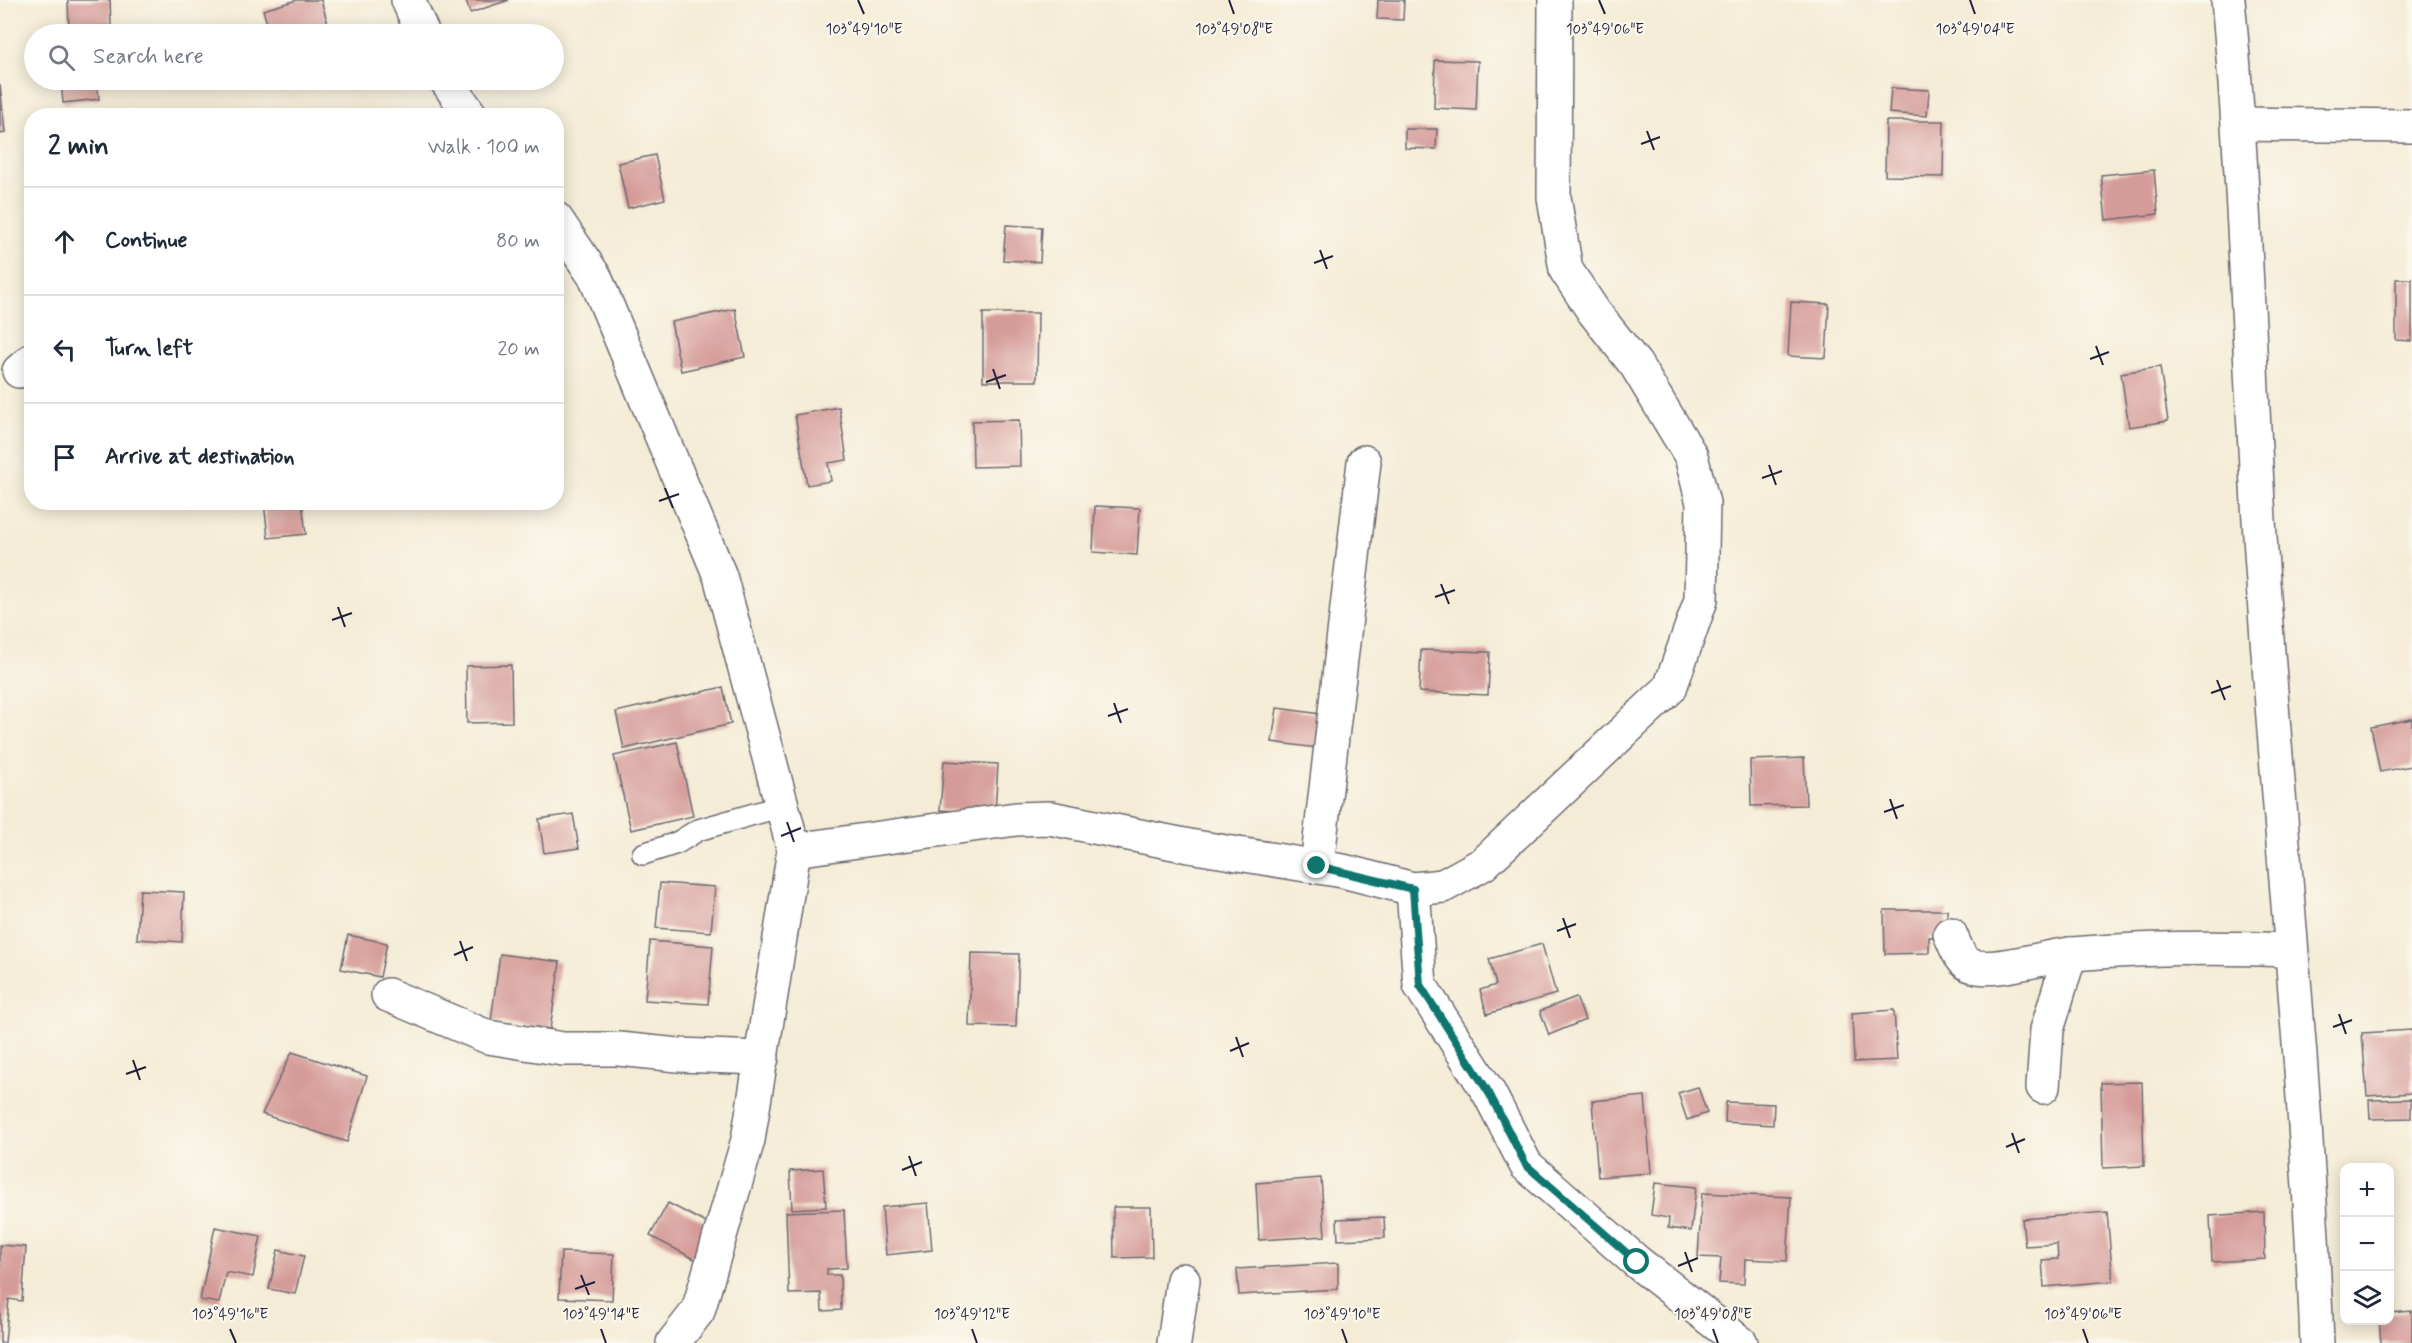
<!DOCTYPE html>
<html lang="en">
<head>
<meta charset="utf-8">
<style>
	:root { --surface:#fff; --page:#f6f6f7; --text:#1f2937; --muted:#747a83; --line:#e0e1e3 }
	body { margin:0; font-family:Mynerve,sans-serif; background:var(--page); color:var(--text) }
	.controls { position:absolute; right:18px; bottom:18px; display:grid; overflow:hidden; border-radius:12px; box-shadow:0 3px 15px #0003 }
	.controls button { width:54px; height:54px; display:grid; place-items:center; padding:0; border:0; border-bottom:2px solid var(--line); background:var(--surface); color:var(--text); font:30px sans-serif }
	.stop { position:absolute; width:18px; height:18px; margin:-14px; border:4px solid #0f766e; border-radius:50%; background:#fff }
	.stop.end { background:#0f766e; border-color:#fff; box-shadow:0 2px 6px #0008 }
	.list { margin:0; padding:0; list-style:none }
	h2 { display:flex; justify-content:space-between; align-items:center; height:78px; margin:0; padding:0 24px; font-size:26px }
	h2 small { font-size:20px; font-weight:400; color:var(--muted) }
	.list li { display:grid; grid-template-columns:39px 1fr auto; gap:18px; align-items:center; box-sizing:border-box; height:108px; padding:0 24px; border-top:2px solid var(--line) }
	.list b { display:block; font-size:22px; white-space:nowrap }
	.list em { font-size:20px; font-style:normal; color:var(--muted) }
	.icon { flex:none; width:33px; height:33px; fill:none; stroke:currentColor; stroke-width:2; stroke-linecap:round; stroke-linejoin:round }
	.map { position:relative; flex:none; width:2412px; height:1343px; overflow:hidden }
	.search { position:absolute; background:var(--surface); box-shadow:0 3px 15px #0003; left:24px; top:24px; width:540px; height:66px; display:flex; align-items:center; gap:15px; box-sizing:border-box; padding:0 21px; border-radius:33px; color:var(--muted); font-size:22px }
	.panel { position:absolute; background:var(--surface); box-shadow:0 3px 15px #0003; left:24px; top:108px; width:540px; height:402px; border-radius:24px }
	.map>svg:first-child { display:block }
	.building { fill:#d59b99 }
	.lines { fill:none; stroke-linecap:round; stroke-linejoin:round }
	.lane-casing { stroke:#6c6971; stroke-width:24 }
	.street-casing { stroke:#6c6971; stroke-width:36 }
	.lane { stroke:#fff; stroke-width:21 }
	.street { stroke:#fff; stroke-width:33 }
	.route { stroke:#0f766e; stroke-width:8 }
	.ticks { fill:none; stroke:#22223b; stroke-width:2 }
	.ticks-label { font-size:15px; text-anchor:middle; fill:#22223b; stroke:#fbf7ec; stroke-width:4.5; stroke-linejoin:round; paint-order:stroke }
</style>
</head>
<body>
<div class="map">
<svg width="2412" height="1343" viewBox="0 0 2412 1343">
	<rect width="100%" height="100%" fill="#fbf7ec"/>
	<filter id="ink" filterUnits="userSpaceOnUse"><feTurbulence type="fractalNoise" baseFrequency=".0167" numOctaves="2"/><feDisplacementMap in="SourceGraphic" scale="12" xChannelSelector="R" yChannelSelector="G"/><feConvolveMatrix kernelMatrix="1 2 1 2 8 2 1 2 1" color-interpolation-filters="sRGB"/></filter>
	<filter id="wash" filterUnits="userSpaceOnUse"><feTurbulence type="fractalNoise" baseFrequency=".008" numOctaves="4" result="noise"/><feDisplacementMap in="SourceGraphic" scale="24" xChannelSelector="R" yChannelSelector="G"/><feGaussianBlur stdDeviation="1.35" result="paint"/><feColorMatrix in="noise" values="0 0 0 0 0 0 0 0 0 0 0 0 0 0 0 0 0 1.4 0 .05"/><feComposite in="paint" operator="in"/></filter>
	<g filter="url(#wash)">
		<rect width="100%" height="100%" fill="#f4ecd6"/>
		<g id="blocks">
			<!-- building -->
			<g class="building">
				<polygon points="68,0 110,0 111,26 69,28"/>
				<polygon points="297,0 321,0 331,34 270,34 263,10"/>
				<polygon points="466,0 509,0 470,13"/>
				<polygon points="1378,0 1404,0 1403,20 1377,19"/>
				<polygon points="1435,60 1478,61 1476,110 1434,108"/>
				<polygon points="61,80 97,80 99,99 63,103"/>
				<polygon points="0,84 5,133 0,134"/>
				<polygon points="1891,88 1929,90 1927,116 1889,113"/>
				<polygon points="1886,121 1944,121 1943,177 1885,176"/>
				<polygon points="1405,129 1437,129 1436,149 1405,148"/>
				<polygon points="655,155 665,199 628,208 618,163"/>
				<polygon points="2154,170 2158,214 2106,220 2101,175"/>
				<polygon points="1006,225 1042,227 1040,262 1003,260"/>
				<polygon points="2396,279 2412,279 2412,341 2396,340"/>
				<polygon points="1791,302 1829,304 1826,358 1788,356"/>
				<polygon points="735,309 745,357 681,371 671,322"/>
				<polygon points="983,313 1038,313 1037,381 983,381"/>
				<polygon points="2160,367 2168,421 2129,427 2121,373"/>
				<polygon points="839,407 847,460 828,463 831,481 807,485 795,415"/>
				<polygon points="1019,420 1020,466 973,467 972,421"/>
				<polygon points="264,502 302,502 306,534 268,538"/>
				<polygon points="1095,506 1140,508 1137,555 1093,552"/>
				<polygon points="1421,650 1490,652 1488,695 1419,692"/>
				<polygon points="511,665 512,722 467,723 466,666"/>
				<polygon points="723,687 731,724 624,749 616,712"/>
				<polygon points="1277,708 1321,714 1317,748 1272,742"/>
				<polygon points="2412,719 2412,766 2380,772 2371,727"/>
				<polygon points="677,742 693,816 631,830 614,756"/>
				<polygon points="1804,758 1806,805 1751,806 1750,760"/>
				<polygon points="944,761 998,764 995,813 940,810"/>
				<polygon points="573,814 579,848 544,853 539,819"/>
				<polygon points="660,883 715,887 711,932 656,928"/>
				<polygon points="140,890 184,892 182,942 137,939"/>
				<polygon points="1884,910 1947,910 1947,937 1929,937 1929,953 1885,954"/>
				<polygon points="348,935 387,943 380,977 341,969"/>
				<polygon points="650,941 713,946 708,1004 645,1000"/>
				<polygon points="1542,944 1556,994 1487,1014 1480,990 1496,985 1489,959"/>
				<polygon points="971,953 1019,954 1016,1027 969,1026"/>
				<polygon points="500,954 560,962 550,1029 491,1021"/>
				<polygon points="1576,997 1585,1020 1549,1035 1540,1011"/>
				<polygon points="1894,1010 1897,1060 1854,1062 1852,1013"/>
				<polygon points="2412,1030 2412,1093 2367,1096 2362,1033"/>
				<polygon points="292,1052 367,1076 347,1142 262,1114"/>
				<polygon points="2142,1082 2144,1166 2103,1168 2101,1083"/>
				<polygon points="1698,1087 1707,1113 1687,1120 1678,1093"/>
				<polygon points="1645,1096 1651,1173 1598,1177 1592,1101"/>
				<polygon points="2411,1099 2411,1118 2370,1119 2369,1100"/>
				<polygon points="1726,1102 1774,1104 1773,1125 1725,1122"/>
				<polygon points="823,1169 826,1207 792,1209 790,1171"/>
				<polygon points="1321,1178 1325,1236 1259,1240 1256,1183"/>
				<polygon points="1655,1183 1696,1187 1691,1231 1668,1228 1669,1218 1651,1215"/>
				<polygon points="1702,1193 1791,1197 1787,1261 1745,1259 1744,1284 1719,1283 1721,1258 1698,1257"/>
				<polygon points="668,1203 720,1230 702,1263 650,1236"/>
				<polygon points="928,1203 932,1250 886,1255 882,1207"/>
				<polygon points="1113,1207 1151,1207 1152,1257 1114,1258"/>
				<polygon points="844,1210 847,1268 827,1269 827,1275 840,1275 841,1310 822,1311 821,1293 789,1294 786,1212"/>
				<polygon points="2107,1212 2113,1281 2044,1287 2042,1260 2058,1259 2057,1244 2025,1246 2022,1219"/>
				<polygon points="2264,1212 2265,1259 2212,1262 2210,1216"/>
				<polygon points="1384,1217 1385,1238 1338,1240 1337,1219"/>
				<polygon points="215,1227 261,1236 253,1277 226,1272 219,1303 200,1300"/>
				<polygon points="0,1245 26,1247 22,1301 9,1299 5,1343 0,1343"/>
				<polygon points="278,1250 304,1256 295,1294 269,1289"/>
				<polygon points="561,1252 614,1254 612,1300 559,1298"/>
				<polygon points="1338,1263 1338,1289 1239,1295 1237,1269"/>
				<polygon points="2412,1311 2412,1343 2381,1343 2379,1320 2390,1320 2390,1313"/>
			</g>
		</g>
	</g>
	<g filter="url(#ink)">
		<use href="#blocks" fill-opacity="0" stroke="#6c6971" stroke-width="1.5"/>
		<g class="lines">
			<defs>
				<polyline id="lane" points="643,854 677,843 698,830 782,806"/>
				<g id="street">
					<polyline points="408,0 423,34"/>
					<path d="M2228,0C2246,189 2249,378 2262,567C2279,826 2307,1084 2317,1343"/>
					<polyline points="446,80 471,116"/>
					<polyline points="2240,124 2412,126"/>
					<polyline points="556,219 595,277 720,576 794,850 748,1140 698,1311 673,1343"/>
					<polyline points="19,371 32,360"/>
					<polyline points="794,850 1016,819 1050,818 1189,846 1343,871 1413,889 1443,886 1483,864 1670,688 1701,600 1703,503 1691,456 1636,365 1594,312 1566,270 1554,197 1555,0"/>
					<polyline points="1317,866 1364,462"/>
					<polyline points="1413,889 1420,985 1489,1093 1526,1165 1637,1262 1741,1343"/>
					<path d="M1950,934C1955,944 1960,963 1973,966C1994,973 2047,956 2072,954C2145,948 2219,947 2291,950"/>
					<polyline points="388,995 488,1037 563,1049 619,1049 678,1055 762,1058"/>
					<polyline points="2043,1087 2047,1030 2070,954"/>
					<polyline points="1174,1343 1183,1280"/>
				</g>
			</defs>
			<!-- lane casing -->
			<use href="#lane" class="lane-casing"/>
			<!-- street casing -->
			<use href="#street" class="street-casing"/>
			<!-- lane -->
			<use href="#lane" class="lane"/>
			<!-- street -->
			<use href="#street" class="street"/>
		</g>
	</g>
	<g class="lines" filter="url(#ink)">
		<!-- route -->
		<polyline class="route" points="1317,866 1413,889 1420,985 1489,1093 1526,1165 1637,1262"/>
	</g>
	<!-- ticks -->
	<path class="ticks" d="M858,0L864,14M1229,0L1234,14M1599,0L1605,14M1970,0L1975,14M1647,131L1654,150M1641,144L1660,137M1320,250L1327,269M1314,263L1333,256M2096,346L2103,365M2090,359L2109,352M993,369L1000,389M986,382L1006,375M1769,465L1776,485M1762,478L1782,471M665,488L673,508M659,501L679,494M1441,584L1449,604M1435,597L1455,590M338,607L345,627M332,620L352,613M2217,680L2225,700M2211,693L2231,686M1114,703L1121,723M1108,716L1128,709M1890,799L1897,819M1884,812L1904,805M787,822L794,842M781,836L801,828M1563,918L1570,938M1557,931L1576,924M460,941L467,961M454,955L473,947M2339,1014L2346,1034M2333,1027L2352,1020M1236,1037L1243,1057M1230,1051L1249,1043M133,1060L140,1080M126,1074L146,1067M2012,1133L2019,1153M2006,1147L2025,1139M909,1156L916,1176M902,1170L922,1162M1685,1252L1692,1272M1678,1266L1698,1258M581,1275L589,1295M575,1289L595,1282M230,1329L236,1343M601,1329L606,1343M972,1329L977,1343M1342,1329L1347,1343M1713,1329L1718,1343M2083,1329L2088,1343"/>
	<g class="ticks-label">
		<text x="864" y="34">103°49'10"E</text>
		<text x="1234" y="34">103°49'08"E</text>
		<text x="1605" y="34">103°49'06"E</text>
		<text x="1975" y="34">103°49'04"E</text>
		<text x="230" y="1319">103°49'16"E</text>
		<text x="601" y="1319">103°49'14"E</text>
		<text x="972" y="1319">103°49'12"E</text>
		<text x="1342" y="1319">103°49'10"E</text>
		<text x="1713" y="1319">103°49'08"E</text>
		<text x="2083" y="1319">103°49'06"E</text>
	</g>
</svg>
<div class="controls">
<button>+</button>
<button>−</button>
<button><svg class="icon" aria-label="layers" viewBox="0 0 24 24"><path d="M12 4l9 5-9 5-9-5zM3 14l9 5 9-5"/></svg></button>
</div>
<div class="stop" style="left:1637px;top:1262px"></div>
<div class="stop end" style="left:1317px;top:866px"></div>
<div class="search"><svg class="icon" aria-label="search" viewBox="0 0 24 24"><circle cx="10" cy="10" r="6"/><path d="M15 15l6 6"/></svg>Search here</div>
<section class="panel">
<h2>2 min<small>Walk · 100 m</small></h2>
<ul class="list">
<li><svg class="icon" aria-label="ahead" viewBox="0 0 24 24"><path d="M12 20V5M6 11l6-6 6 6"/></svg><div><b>Continue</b></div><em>80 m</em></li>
<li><svg class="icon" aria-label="left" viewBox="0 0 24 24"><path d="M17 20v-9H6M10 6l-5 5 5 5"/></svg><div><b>Turn left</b></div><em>20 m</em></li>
<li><svg class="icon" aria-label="arrive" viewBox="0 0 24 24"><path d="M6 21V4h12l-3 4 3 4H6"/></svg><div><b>Arrive at destination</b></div></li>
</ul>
</section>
</div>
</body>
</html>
